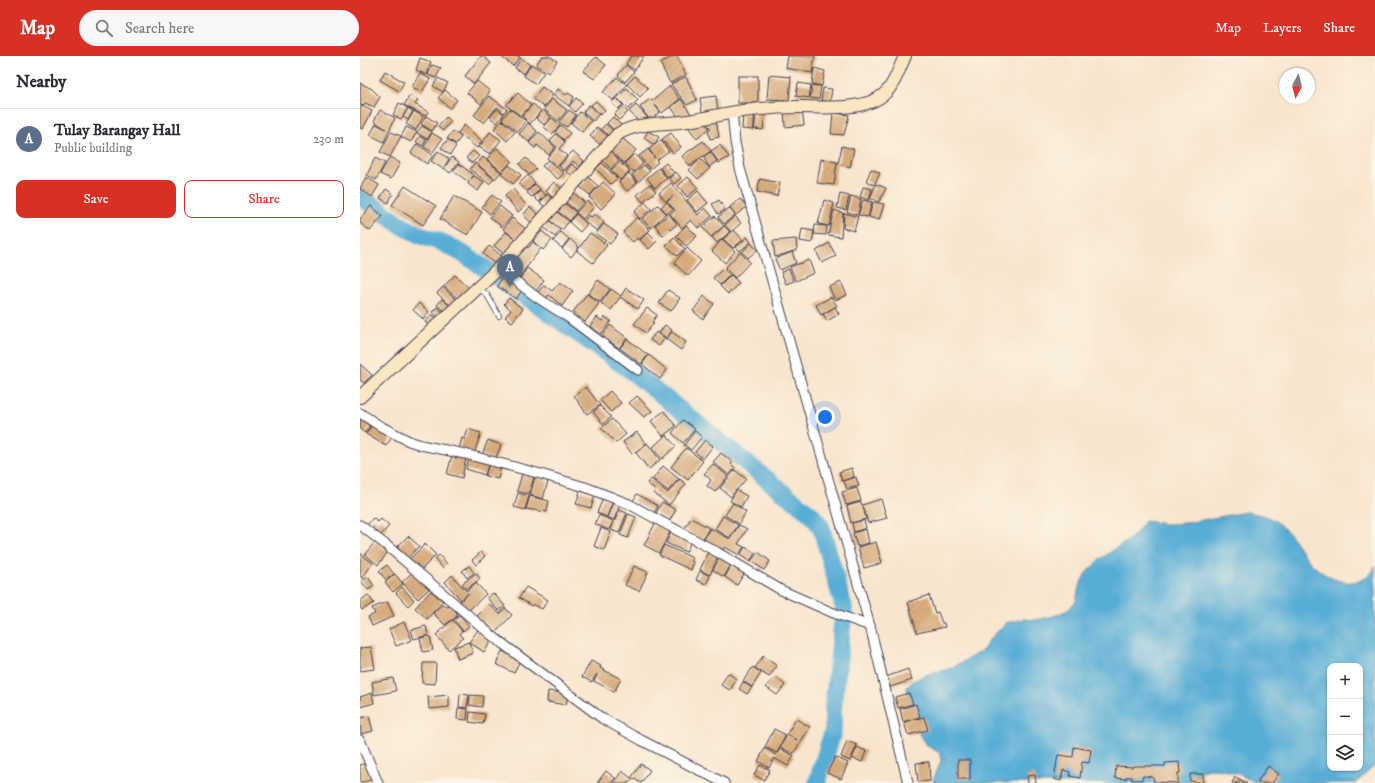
<!DOCTYPE html>
<html lang="en">
<head>
<meta charset="utf-8">
<style>
	:root { --surface:#fff; --page:#f7f7f7; --text:#2b2b33; --muted:#7c7c81; --line:#e1e1e2; --accent:#d93025 }
	body { margin:0; font-family:"IM FELL DW Pica",serif; background:var(--page); color:var(--text) }
	.controls { position:absolute; right:12px; bottom:12px; display:grid; overflow:hidden; border-radius:8px; box-shadow:0 1px 3px #0004 }
	.controls button { width:36px; height:36px; display:grid; place-items:center; padding:0; border:0; border-bottom:1px solid var(--line); background:var(--surface); color:var(--text); font:20px sans-serif }
	.compass { position:absolute; left:919px; top:12px; width:36px; height:36px; border-radius:50%; background:var(--surface); box-shadow:0 1px 3px #0004; rotate:187deg }
	.you { position:absolute; left:465px; top:361px; width:14px; height:14px; margin:-10px; border:3px solid #fff; border-radius:50%; background:#1a73e8; box-shadow:0 0 0 6px #1a73e833 }
	.badge { display:grid; place-items:center; width:26px; height:26px; border-radius:50%; background:var(--accent); color:#fff; font-size:13px; font-weight:700 }
	.pin { position:absolute; translate:-50% -33px; filter:drop-shadow(0 1px 2px #0008) }
	.pin::after { content:''; position:absolute; top:21px; width:14px; height:12px; background:inherit; clip-path:polygon(0 0,100% 0,50% 100%) }
	.list { margin:0; padding:0; list-style:none }
	h2 { display:flex; justify-content:space-between; align-items:center; height:52px; margin:0; padding:0 16px; font-size:17px }
	h2 small { font-size:13px; font-weight:400; color:var(--muted) }
	.list li { display:grid; grid-template-columns:26px 1fr auto; gap:12px; align-items:center; box-sizing:border-box; height:60px; padding:0 16px; border-top:1px solid var(--line) }
	.list b { display:block; font-size:15px; white-space:nowrap }
	.list p { margin:0; font-size:13px; white-space:nowrap; color:var(--muted) }
	.list em { font-size:13px; font-style:normal; color:var(--muted) }
	.actions { display:flex; gap:8px; padding:12px 16px }
	.actions a { flex:1; padding:9px 0; border:1px solid var(--accent); border-radius:8px; text-align:center; font-size:14px; color:var(--accent) }
	.actions .main { background:var(--accent); color:#fff }
	.icon { flex:none; width:22px; height:22px; fill:none; stroke:currentColor; stroke-width:2; stroke-linecap:round; stroke-linejoin:round }
	.map { position:relative; flex:none; width:1015px; height:727px; overflow:hidden }
	header { display:flex; align-items:center; gap:24px; box-sizing:border-box; height:56px; padding:0 20px; background:var(--accent); color:#fff }
	header strong { font-size:19px }
	nav { display:flex; gap:22px; margin-inline-start:auto; font-size:14px }
	.search { width:280px; height:36px; background:var(--page); display:flex; align-items:center; gap:10px; box-sizing:border-box; padding:0 14px; border-radius:22px; color:var(--muted); font-size:15px }
	main { display:flex }
	aside { flex:1; background:var(--surface) }
	.map>svg:first-child { display:block }
	.water { fill:#59add5; stroke:#3e6888; fill-rule:evenodd }
	.lines { fill:none; stroke-linecap:round; stroke-linejoin:round }
	.river { stroke:#59add5; stroke-width:18 }
	.building { fill:url(#building-hatch) }
	.lane-casing { stroke:#423f51; stroke-width:6 }
	.street-casing { stroke:#423f51; stroke-width:11 }
	.secondary-casing { stroke:#423f51; stroke-width:14 }
	.lane { stroke:#fff; stroke-width:4.5 }
	.street { stroke:#fff; stroke-width:9 }
	.secondary { stroke:#fbe6c3; stroke-width:12 }
</style>
</head>
<body>
<header>
<strong>Map</strong>
<div class="search"><svg class="icon" aria-label="search" viewBox="0 0 24 24"><circle cx="10" cy="10" r="6"/><path d="M15 15l6 6"/></svg>Search here</div>
<nav><a>Map</a><a>Layers</a><a>Share</a></nav>
</header>
<main>
<aside>
<h2>Nearby<small></small></h2>
<ul class="list">
<li><span class="badge" style="background:#5c6f8a">A</span><div><b>Tulay Barangay Hall</b><p>Public building</p></div><em>230 m</em></li>
</ul>
<div class="actions"><a class="main">Save</a><a>Share</a></div>
</aside>
<div class="map">
<svg width="1015" height="727" viewBox="0 0 1015 727">
	<defs>
		<pattern id="building-hatch" width="6" height="6" patternUnits="userSpaceOnUse"><rect width="6" height="6" fill="#daaf7f"/><path d="M-1 1l2-2M0 6l6-6M5 7l2-2" fill="none" stroke="#bb966f"/></pattern>
	</defs>
	<rect width="100%" height="100%" fill="#fcf5e5"/>
	<filter id="ink" filterUnits="userSpaceOnUse"><feTurbulence type="fractalNoise" baseFrequency=".025" numOctaves="2"/><feDisplacementMap in="SourceGraphic" scale="8" xChannelSelector="R" yChannelSelector="G"/><feConvolveMatrix kernelMatrix="1 2 1 2 8 2 1 2 1" color-interpolation-filters="sRGB"/></filter>
	<filter id="wash" filterUnits="userSpaceOnUse"><feTurbulence type="fractalNoise" baseFrequency=".012" numOctaves="4" result="noise"/><feDisplacementMap in="SourceGraphic" scale="16" xChannelSelector="R" yChannelSelector="G"/><feGaussianBlur stdDeviation="0.9" result="paint"/><feColorMatrix in="noise" values="0 0 0 0 0 0 0 0 0 0 0 0 0 0 0 0 0 1.4 0 .05"/><feComposite in="paint" operator="in"/></filter>
	<g filter="url(#wash)">
		<rect width="100%" height="100%" fill="#f8e5ce"/>
		<!-- water -->
		<path class="water" d="M886,456C897,458 909,459 918,467C933,479 938,491 949,505C960,518 984,532 1001,524C1008,521 1013,517 1015,509V709L996,727H896C882,718 855,708 839,716C835,718 832,722 829,724V727H572L581,705V698C577,695 572,693 568,690C556,681 548,645 547,631L553,625L566,619L592,612L613,600L624,593L629,584L646,567L663,563L676,564L694,560L708,554L716,545L719,531L726,517L739,504L767,485L776,478L785,465L806,468L826,467ZM970,610H1000V712H970Z"/>
		<g class="lines">
			<!-- river -->
			<polyline class="river" points="0,140 42,170 62,180 81,186 100,196 123,211 270,314 452,459 461,471 484,552 473,653 473,675 457,727"/>
		</g>
		<g id="blocks">
			<!-- building -->
			<g class="building">
				<polygon points="121,0 123,0 131,7 114,28 105,20"/>
				<polygon points="140,0 159,0 160,1 153,10"/>
				<polygon points="182,0 189,0 197,5 189,17 176,9"/>
				<polygon points="271,0 284,0 275,14 266,8"/>
				<polygon points="314,0 317,0 326,19 310,27 300,7"/>
				<polygon points="428,0 455,0 452,17 426,12"/>
				<polygon points="236,1 246,9 234,23 223,15"/>
				<polygon points="60,2 71,6 67,19 56,14"/>
				<polygon points="161,2 170,9 164,18 155,12"/>
				<polygon points="171,8 184,16 176,28 164,20"/>
				<polygon points="72,9 81,12 76,22 68,19"/>
				<polygon points="266,9 274,16 265,26 258,19"/>
				<polygon points="454,12 465,15 462,30 452,28"/>
				<polygon points="25,15 44,26 39,35 20,24"/>
				<polygon points="60,17 70,23 62,36 52,31"/>
				<polygon points="409,19 431,21 429,44 407,43"/>
				<polygon points="275,20 288,32 280,41 267,28"/>
				<rect x="378" y="20" width="20" height="27"/>
				<polygon points="257,21 267,29 253,44 243,36"/>
				<polygon points="326,21 337,44 327,49 311,28"/>
				<polygon points="78,22 88,27 83,36 73,30"/>
				<polygon points="117,25 130,35 121,48 107,37"/>
				<polygon points="0,27 12,33 20,41 14,51 5,47 3,50 0,49"/>
				<polygon points="438,27 451,29 449,42 436,40"/>
				<polygon points="452,29 461,30 459,43 450,42"/>
				<polygon points="310,30 320,43 302,57 295,49 300,56 290,64 280,51 290,43 292,45"/>
				<polygon points="182,31 193,39 184,51 173,43"/>
				<polygon points="267,32 278,44 268,53 257,42"/>
				<polygon points="463,32 472,33 470,46 461,45"/>
				<polygon points="198,33 206,39 208,37 214,41 209,50 194,39"/>
				<polygon points="85,34 97,44 90,52 78,42"/>
				<polygon points="158,37 171,49 161,60 146,49"/>
				<polygon points="50,39 58,44 55,48 68,56 65,60 44,49"/>
				<polygon points="129,40 147,53 144,57 137,51 124,67 114,59"/>
				<polygon points="356,40 358,54 342,56 340,42"/>
				<polygon points="216,42 223,47 215,56 209,50"/>
				<polygon points="256,42 263,49 258,53 251,47"/>
				<polygon points="192,43 207,54 198,65 184,53"/>
				<polygon points="321,43 331,58 321,65 311,51"/>
				<polygon points="236,45 245,54 240,59 231,49"/>
				<polygon points="39,47 48,52 41,63 33,59"/>
				<polygon points="173,48 181,55 170,68 162,60"/>
				<polygon points="229,49 239,58 233,65 223,56"/>
				<polygon points="276,49 288,62 283,66 278,65 269,55"/>
				<polygon points="2,50 12,55 3,73 0,72 0,53"/>
				<polygon points="262,50 268,56 259,64 254,59"/>
				<polygon points="48,52 53,55 48,64 43,61"/>
				<polygon points="442,52 444,69 425,71 424,54"/>
				<polygon points="137,53 144,58 137,67 130,61"/>
				<polygon points="150,53 166,65 158,76 142,63"/>
				<polygon points="20,54 35,62 24,86 10,79 16,68 26,73 14,65"/>
				<polygon points="183,54 191,61 184,69 176,62"/>
				<polygon points="209,54 216,59 207,71 199,66"/>
				<polygon points="54,55 63,61 56,74 46,68"/>
				<polygon points="220,56 231,65 222,76 211,67"/>
				<polygon points="396,57 405,57 403,74 394,73"/>
				<polygon points="473,57 489,59 484,79 471,78"/>
				<polygon points="383,58 394,59 394,74 382,73"/>
				<polygon points="66,60 77,67 72,75 61,68"/>
				<polygon points="86,61 91,65 83,75 78,71"/>
				<polygon points="253,61 263,71 257,77 247,67"/>
				<polygon points="192,62 200,69 192,78 184,71"/>
				<polygon points="142,64 155,76 147,85 134,73"/>
				<polygon points="356,64 359,81 350,83 348,75 351,72 345,66"/>
				<polygon points="343,65 349,72 337,83 326,68"/>
				<polygon points="168,67 177,75 169,86 159,78"/>
				<polygon points="246,68 254,76 249,80 241,73"/>
				<polygon points="104,69 122,85 117,92 98,77"/>
				<polygon points="201,69 210,77 204,84 195,76"/>
				<polygon points="62,70 72,76 67,83 57,77"/>
				<polygon points="46,71 57,76 51,86 41,81"/>
				<polygon points="237,71 250,82 243,91 230,80"/>
				<polygon points="93,75 101,81 96,88 87,83"/>
				<polygon points="288,75 299,81 294,89 284,82"/>
				<polygon points="31,76 41,80 30,101 20,96"/>
				<polygon points="130,76 141,84 130,98 119,91"/>
				<polygon points="179,76 195,91 189,99 177,89 175,92 169,87"/>
				<polygon points="72,77 82,83 73,96 64,91"/>
				<polygon points="311,77 321,91 313,97 302,83"/>
				<polygon points="196,78 205,86 199,93 207,100 197,111 187,102 197,91 190,85"/>
				<polygon points="60,80 66,84 63,90 56,86"/>
				<polygon points="262,82 276,94 264,107 252,96 259,104 251,113 241,103"/>
				<polygon points="88,83 96,90 90,99 81,92"/>
				<polygon points="301,84 309,95 296,104 298,106 290,113 279,100 288,93 295,102 289,93"/>
				<polygon points="343,85 351,95 344,100 350,96 357,105 349,111 343,100 330,110 322,100"/>
				<polygon points="57,88 73,99 67,108 51,97"/>
				<polygon points="360,89 369,101 359,107 351,95"/>
				<polygon points="482,90 494,93 490,111 478,108"/>
				<polygon points="137,92 152,105 142,116 127,103"/>
				<polygon points="78,95 89,103 83,113 71,105"/>
				<polygon points="113,95 119,100 112,107 106,102"/>
				<polygon points="213,95 224,105 220,111 213,105 204,115 199,110"/>
				<polygon points="274,98 283,107 274,116 265,107"/>
				<polygon points="30,101 40,107 31,123 20,118"/>
				<polygon points="92,101 99,106 90,117 84,112"/>
				<polygon points="123,101 141,116 135,123 117,108"/>
				<polygon points="15,102 25,107 16,124 7,119"/>
				<polygon points="166,102 176,113 169,119 159,108"/>
				<polygon points="340,103 350,112 338,123 329,114"/>
				<polygon points="461,103 477,106 474,129 457,127"/>
				<polygon points="188,104 204,117 198,123 182,110"/>
				<polygon points="261,105 263,108 262,110 264,108 270,115 260,124 251,114"/>
				<polygon points="115,107 134,123 129,128 110,113"/>
				<polygon points="242,107 257,122 251,128 236,113"/>
				<polygon points="306,107 314,117 308,122 300,112"/>
				<polygon points="99,108 114,119 111,123 114,120 124,126 118,135 108,128 109,126 93,115"/>
				<polygon points="212,108 221,115 215,122 206,115"/>
				<polygon points="149,109 161,119 153,128 141,118"/>
				<polygon points="284,109 290,115 278,126 272,119"/>
				<polygon points="299,112 307,122 295,132 287,122"/>
				<polygon points="511,113 520,117 514,129 506,125"/>
				<polygon points="316,116 321,122 314,128 309,122"/>
				<polygon points="269,117 277,127 267,135 259,126"/>
				<polygon points="168,119 175,127 167,135 159,128"/>
				<polygon points="6,121 19,129 12,141 0,133"/>
				<polygon points="228,121 238,130 230,139 220,131"/>
				<polygon points="328,121 338,132 327,141 318,130"/>
				<polygon points="400,123 420,127 417,140 397,136"/>
				<polygon points="194,126 203,134 195,144 186,135"/>
				<polygon points="243,126 256,138 241,153 229,141"/>
				<polygon points="311,127 338,159 345,152 352,160 338,172 331,164 322,172 310,158 315,154 307,146 313,140 307,145 305,145 299,137"/>
				<polygon points="175,128 180,133 172,141 167,137"/>
				<polygon points="290,128 296,135 283,146 277,139"/>
				<polygon points="516,128 526,132 519,146 510,142"/>
				<polygon points="45,130 76,150 63,169 32,149"/>
				<polygon points="503,131 512,133 509,144 500,141"/>
				<polygon points="26,133 33,138 28,147 20,142"/>
				<polygon points="153,133 166,149 158,156 145,140"/>
				<polygon points="180,134 186,139 179,146 174,141"/>
				<polygon points="338,135 348,147 337,156 327,144"/>
				<polygon points="213,136 224,146 216,155 205,146"/>
				<polygon points="187,138 194,144 187,152 180,147"/>
				<polygon points="480,138 489,140 486,154 477,152"/>
				<polygon points="132,139 141,146 130,158 122,151"/>
				<polygon points="94,140 122,156 108,179 80,163"/>
				<polygon points="491,140 501,143 498,159 487,156"/>
				<polygon points="380,143 387,151 376,159 370,151"/>
				<polygon points="359,144 365,154 358,158 352,148"/>
				<polygon points="464,144 474,147 469,170 458,168"/>
				<polygon points="503,144 512,146 508,161 498,159"/>
				<polygon points="227,145 234,151 223,163 216,157"/>
				<polygon points="285,146 291,153 280,163 274,156"/>
				<polygon points="307,146 313,153 307,158 301,151"/>
				<polygon points="513,146 524,148 519,164 509,161"/>
				<polygon points="204,147 216,156 210,165 197,155"/>
				<polygon points="298,149 306,157 291,172 282,163"/>
				<polygon points="11,150 23,160 10,175 0,167 0,163"/>
				<polygon points="140,150 152,160 142,171 130,161"/>
				<polygon points="170,151 180,160 173,168 163,159"/>
				<polygon points="369,152 375,159 364,168 358,161"/>
				<polygon points="474,154 483,157 481,181 468,179"/>
				<polygon points="197,156 209,165 202,174 190,165"/>
				<polygon points="484,157 498,161 494,175 483,172"/>
				<polygon points="216,158 227,168 220,176 209,166"/>
				<polygon points="235,158 244,166 237,175 224,165 229,159 231,161"/>
				<polygon points="309,158 317,168 303,180 295,169"/>
				<polygon points="355,160 364,170 351,181 342,171"/>
				<polygon points="375,160 381,167 371,176 365,169"/>
				<polygon points="277,161 290,174 279,184 277,182 273,186 263,176"/>
				<polygon points="152,162 166,173 157,184 143,173"/>
				<polygon points="189,164 200,174 195,181 183,171"/>
				<polygon points="244,168 258,178 250,188 236,178"/>
				<polygon points="326,169 337,180 326,190 316,180"/>
				<polygon points="455,169 467,170 466,179 454,178"/>
				<polygon points="364,170 370,176 357,187 352,181"/>
				<polygon points="442,173 454,175 452,187 440,185"/>
				<polygon points="374,174 383,184 373,192 363,183"/>
				<polygon points="182,175 192,184 183,194 181,192 158,223 147,214 165,190 168,192 173,186 179,191 173,185"/>
				<polygon points="146,176 157,185 145,199 134,190"/>
				<polygon points="201,176 209,183 202,192 193,185"/>
				<polygon points="288,176 297,185 289,193 280,184"/>
				<polygon points="230,177 247,189 233,207 217,195"/>
				<polygon points="314,181 325,193 317,200 306,189"/>
				<polygon points="387,181 391,186 380,195 376,191"/>
				<polygon points="210,183 219,191 211,201 202,193"/>
				<polygon points="362,183 375,195 365,207 352,195"/>
				<polygon points="436,183 437,194 415,201 413,185"/>
				<polygon points="391,187 397,194 388,202 382,196"/>
				<polygon points="469,187 476,200 462,207 456,195"/>
				<polygon points="129,190 143,201 136,209 123,198"/>
				<polygon points="327,192 341,205 328,220 314,207"/>
				<polygon points="380,196 390,206 375,222 365,212"/>
				<polygon points="432,196 436,207 420,214 415,203"/>
				<polygon points="449,204 454,217 436,225 430,211"/>
				<polygon points="167,212 184,224 175,236 159,224"/>
				<polygon points="363,213 370,219 360,229 353,222"/>
				<polygon points="429,213 434,225 426,228 421,216"/>
				<polygon points="95,219 110,233 99,244 84,230"/>
				<polygon points="144,219 163,233 156,243 137,230"/>
				<polygon points="371,219 379,227 368,238 360,230"/>
				<polygon points="238,224 250,233 240,246 228,238"/>
				<polygon points="200,226 213,235 202,250 189,239 185,244 176,238 184,229 192,235"/>
				<polygon points="481,226 487,239 475,244 469,231"/>
				<polygon points="83,231 99,246 93,252 77,237"/>
				<polygon points="266,232 284,244 278,253 260,241 251,254 241,247 251,233 261,240"/>
				<polygon points="308,234 320,242 311,255 299,247"/>
				<polygon points="227,238 239,247 225,266 213,256"/>
				<polygon points="344,240 354,248 343,263 333,255"/>
				<polygon points="471,241 477,250 461,259 456,249"/>
				<polygon points="149,242 163,253 152,266 145,261 151,254 144,248"/>
				<polygon points="82,243 91,251 85,256 77,249"/>
				<polygon points="59,247 69,256 63,263 53,254"/>
				<polygon points="77,251 85,258 80,263 72,256"/>
				<polygon points="475,251 479,258 467,265 463,258"/>
				<polygon points="287,252 297,259 292,266 294,267 286,277 274,268"/>
				<polygon points="72,258 79,265 72,272 65,266"/>
				<polygon points="237,261 242,265 245,261 251,265 241,278 230,270"/>
				<polygon points="250,269 267,282 259,292 242,280"/>
				<polygon points="305,269 312,274 307,282 299,277"/>
				<polygon points="296,276 305,282 299,290 290,284"/>
				<polygon points="312,276 326,286 321,294 306,283"/>
				<polygon points="267,283 288,299 281,308 260,292"/>
				<polygon points="289,299 307,314 300,323 282,308"/>
				<polygon points="0,308 12,319 4,327 0,324"/>
				<polygon points="226,331 240,349 227,358 214,340"/>
				<polygon points="250,335 261,347 251,356 240,344"/>
				<polygon points="277,340 292,355 284,361 269,347"/>
				<polygon points="240,350 251,361 243,368 233,356"/>
				<polygon points="304,355 316,370 303,380 291,365"/>
				<polygon points="0,363 10,370 5,377 0,373"/>
				<polygon points="252,363 266,378 256,387 241,372"/>
				<polygon points="323,364 335,373 323,387 312,377"/>
				<polygon points="12,369 32,381 26,390 6,378"/>
				<polygon points="108,373 121,377 114,398 99,393 102,382 105,383"/>
				<polygon points="335,375 342,381 331,394 324,389"/>
				<polygon points="277,376 286,388 272,398 263,386"/>
				<polygon points="306,379 316,390 302,403 292,392"/>
				<polygon points="128,384 141,389 135,404 122,399"/>
				<polygon points="345,384 353,390 343,403 335,396"/>
				<polygon points="287,387 300,404 289,413 276,397"/>
				<polygon points="326,392 343,405 328,424 311,411"/>
				<polygon points="361,397 373,406 371,408 375,412 369,419 353,406"/>
				<polygon points="92,399 106,402 102,422 87,418"/>
				<polygon points="109,402 141,411 138,423 125,420 128,410 125,419 106,413"/>
				<polygon points="353,408 368,420 355,436 347,430 351,424 344,418"/>
				<polygon points="303,410 319,423 308,435 293,423"/>
				<polygon points="492,412 494,421 482,425 479,416"/>
				<polygon points="375,414 386,423 371,441 360,432"/>
				<polygon points="162,418 174,421 169,438 157,435"/>
				<polygon points="175,421 188,425 183,443 170,439"/>
				<polygon points="496,421 499,430 487,433 484,425"/>
				<polygon points="291,423 308,437 320,423 326,428 309,449 294,437 295,434 287,427"/>
				<polygon points="497,432 501,445 486,449 482,436"/>
				<polygon points="376,434 387,440 381,451 370,445"/>
				<polygon points="220,435 235,439 231,452 216,448"/>
				<polygon points="158,437 169,440 165,454 154,451"/>
				<polygon points="277,438 298,450 294,457 273,445"/>
				<polygon points="170,440 189,445 187,456 166,453"/>
				<polygon points="243,442 253,445 247,461 237,457"/>
				<polygon points="521,443 527,462 508,467 503,450 506,463 491,467 487,450 501,446 502,449"/>
				<polygon points="253,446 260,449 254,464 247,461"/>
				<polygon points="302,446 316,454 309,465 296,457"/>
				<polygon points="373,447 386,456 379,468 365,459"/>
				<polygon points="259,454 267,457 259,477 251,474"/>
				<polygon points="268,458 276,461 268,482 260,479"/>
				<polygon points="239,459 253,465 249,474 235,468"/>
				<polygon points="363,460 378,469 370,482 355,473"/>
				<polygon points="13,462 18,466 21,463 29,470 20,480 7,469"/>
				<polygon points="331,462 349,472 342,484 324,473"/>
				<polygon points="504,464 506,472 494,476 492,467"/>
				<polygon points="296,466 311,474 299,497 284,489"/>
				<polygon points="379,469 387,473 378,488 384,491 379,499 365,491 362,495 343,485 350,472 370,483"/>
				<polygon points="241,472 251,476 244,494 234,490"/>
				<polygon points="506,473 509,487 497,490 493,477"/>
				<polygon points="311,476 331,485 326,496 306,487"/>
				<polygon points="48,480 59,490 48,502 37,491"/>
				<polygon points="16,485 28,496 18,509 5,498"/>
				<polygon points="516,486 522,507 504,512 498,491"/>
				<polygon points="65,488 76,499 61,514 50,503"/>
				<polygon points="304,489 333,502 331,505 334,506 331,514 299,499"/>
				<polygon points="385,491 395,497 390,506 380,499"/>
				<polygon points="121,496 125,500 116,509 112,504"/>
				<polygon points="348,496 358,500 350,519 340,514"/>
				<polygon points="398,496 410,505 404,514 391,505"/>
				<polygon points="0,497 13,507 2,522 0,520"/>
				<polygon points="79,499 87,508 83,512 75,503"/>
				<polygon points="360,501 371,508 364,521 353,514"/>
				<polygon points="27,509 34,518 26,524 19,515"/>
				<polygon points="372,509 385,516 377,529 365,521"/>
				<polygon points="109,510 114,517 107,522 102,515"/>
				<polygon points="274,510 288,516 279,535 265,529"/>
				<polygon points="340,515 350,520 346,528 336,524"/>
				<polygon points="53,516 69,533 58,543 42,526"/>
				<polygon points="116,517 120,523 106,533 102,528"/>
				<polygon points="35,518 43,528 33,536 25,526"/>
				<polygon points="92,519 106,535 116,527 126,538 109,554 100,545 109,537 101,544 85,526"/>
				<polygon points="8,521 14,530 8,534 1,525"/>
				<polygon points="42,531 54,544 48,550 36,537"/>
				<polygon points="166,531 188,544 182,553 173,548 172,550 159,542"/>
				<polygon points="71,535 83,545 67,563 55,552"/>
				<polygon points="133,537 145,550 139,555 127,542"/>
				<polygon points="8,539 14,547 2,554 0,551 0,545"/>
				<polygon points="569,539 575,557 578,556 582,567 584,567 585,571 557,577 548,546"/>
				<polygon points="27,546 34,560 12,570 8,561 15,558 12,552"/>
				<polygon points="129,548 140,558 145,552 152,559 136,576 124,566 122,567 116,561"/>
				<polygon points="82,549 88,551 91,550 97,557 97,560 85,569 73,557"/>
				<polygon points="100,559 109,570 103,575 94,564"/>
				<polygon points="92,564 102,575 99,578 103,582 89,594 76,579"/>
				<polygon points="44,566 52,584 36,590 29,573"/>
				<polygon points="66,570 68,579 54,583 51,574"/>
				<polygon points="118,574 132,584 124,596 109,586"/>
				<polygon points="70,580 73,594 63,596 60,582"/>
				<polygon points="109,586 113,597 98,603 94,591"/>
				<polygon points="11,591 15,613 0,615 0,592"/>
				<polygon points="142,595 160,604 154,617 136,608"/>
				<polygon points="403,600 417,610 409,621 395,612"/>
				<polygon points="231,605 241,610 240,612 261,623 254,636 234,625 237,618 232,626 222,621"/>
				<polygon points="63,607 76,607 75,628 62,627"/>
				<polygon points="393,611 401,617 392,631 383,625"/>
				<polygon points="548,613 552,624 530,631 526,621"/>
				<polygon points="368,617 377,623 370,634 361,629"/>
				<polygon points="415,621 425,629 417,639 406,631"/>
				<polygon points="33,622 36,635 14,639 12,626"/>
				<polygon points="383,626 392,632 387,638 379,633"/>
				<polygon points="188,635 208,638 206,649 187,646"/>
				<polygon points="12,637 14,647 0,651 0,641"/>
				<polygon points="549,637 553,648 538,652 535,641"/>
				<polygon points="100,638 109,639 107,652 99,651"/>
				<polygon points="89,639 89,651 69,653 68,641"/>
				<polygon points="110,639 123,640 122,651 109,649"/>
				<polygon points="556,648 560,661 543,666 540,653"/>
				<polygon points="98,652 108,653 107,664 97,663"/>
				<polygon points="110,656 125,658 123,668 109,666"/>
				<polygon points="9,660 13,675 1,678 0,662"/>
				<polygon points="564,661 568,674 548,679 544,666"/>
				<polygon points="436,663 450,671 433,698 420,691 427,679 437,684 427,678"/>
				<polygon points="414,673 426,679 417,697 405,691"/>
				<polygon points="487,685 497,689 490,705 481,701"/>
				<polygon points="497,691 506,695 502,706 492,702"/>
				<polygon points="714,691 731,694 729,707 722,706 720,722 710,720 710,716 703,714 701,725 694,723 698,699 713,701"/>
				<polygon points="405,692 416,699 420,693 434,700 428,710 414,702 409,712 398,705"/>
				<polygon points="475,701 488,707 481,723 467,717"/>
				<rect x="598" y="704" width="12" height="19"/>
				<polygon points="569,706 570,725 558,726 556,707"/>
				<polygon points="819,706 820,717 818,717 818,727 794,726 793,721 783,720 782,724 772,724 772,721 766,721 766,723 755,722 756,710 773,711 773,710 805,710 805,707"/>
				<polygon points="6,707 14,723 0,727 0,709"/>
				<polygon points="281,708 290,714 281,727 273,722 269,727 253,727 262,715 271,722"/>
				<polygon points="400,709 410,714 404,724 394,719"/>
				<polygon points="908,710 919,718 912,727 899,727 897,726"/>
				<polygon points="246,715 255,722 251,727 237,727"/>
				<polygon points="830,718 843,718 843,727 830,725"/>
				<polygon points="675,719 676,727 668,727 667,720"/>
				<polygon points="875,721 887,727 872,727"/>
			</g>
		</g>
	</g>
	<g filter="url(#ink)">
		<use href="#blocks" fill-opacity="0" stroke="#423f51" stroke-width="1"/>
		<g class="lines">
			<defs>
				<polyline id="lane" points="118,231 127,239 139,260"/>
				<g id="street">
					<polyline points="372,56 375,86 380,112 510,570 548,727"/>
					<polyline points="139,212 175,240 209,262 278,314"/>
					<polyline points="0,357 20,370 49,385 61,389 105,398 177,417 225,431 269,448 357,496 421,534 471,556 510,570"/>
					<polyline points="0,469 26,489 135,582 243,663 281,684 364,727"/>
					<polyline points="0,684 18,727"/>
				</g>
				<path id="secondary" d="M0,341L139,212L258,78C276,67 299,68 320,66C344,63 367,56 392,54C408,52 424,51 440,51C463,51 504,55 523,39C534,30 539,13 545,0"/>
			</defs>
			<!-- lane casing -->
			<use href="#lane" class="lane-casing"/>
			<!-- street casing -->
			<use href="#street" class="street-casing"/>
			<!-- secondary casing -->
			<use href="#secondary" class="secondary-casing"/>
			<!-- lane -->
			<use href="#lane" class="lane"/>
			<!-- street -->
			<use href="#street" class="street"/>
			<!-- secondary -->
			<use href="#secondary" class="secondary"/>
		</g>
	</g>
</svg>
<div class="controls">
<button>+</button>
<button>−</button>
<button><svg class="icon" aria-label="layers" viewBox="0 0 24 24"><path d="M12 4l9 5-9 5-9-5zM3 14l9 5 9-5"/></svg></button>
</div>
<svg class="compass" viewBox="-18 -18 36 36"><path d="M0-13l5 13h-10z" fill="#e53935"/><path d="M0 13l5-13h-10z" fill="#7c7c81"/></svg>
<div class="you"></div>
<div class="pin badge" style="left:150px;top:231px;background:#5c6f8a">A</div>
</div>
</main>
</body>
</html>
